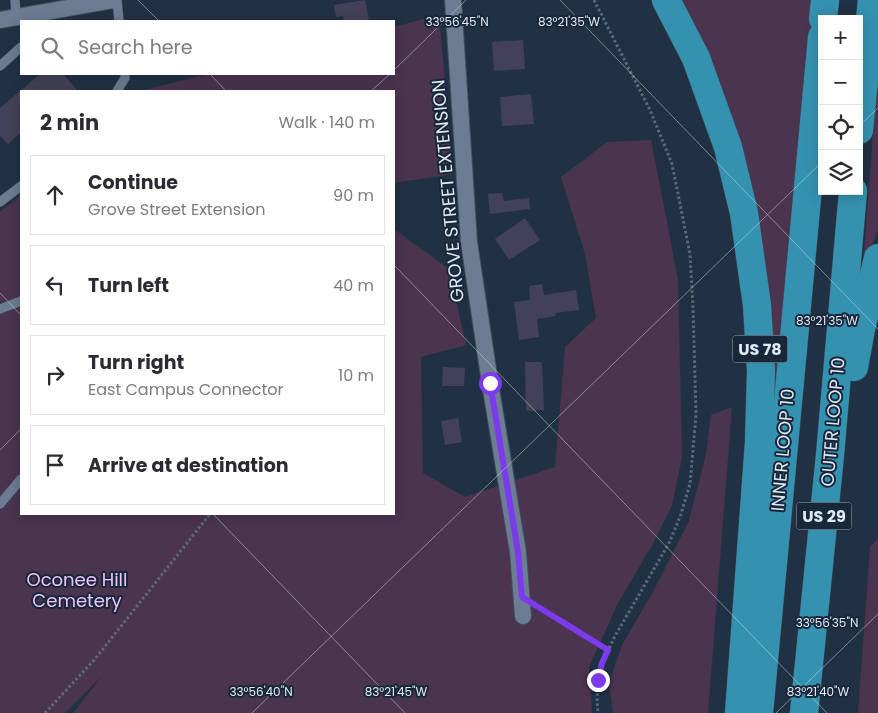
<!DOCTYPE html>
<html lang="en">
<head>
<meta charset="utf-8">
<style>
	:root { --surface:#fff; --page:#f7f7f7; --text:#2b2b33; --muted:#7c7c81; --line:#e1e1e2 }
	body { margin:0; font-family:Poppins,sans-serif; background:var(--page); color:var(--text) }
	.controls { position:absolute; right:15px; top:15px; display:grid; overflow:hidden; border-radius:0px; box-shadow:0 2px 12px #0003 }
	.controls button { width:45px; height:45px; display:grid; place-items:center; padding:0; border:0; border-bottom:1px solid var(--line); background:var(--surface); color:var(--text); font:25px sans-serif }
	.stop { position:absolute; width:15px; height:15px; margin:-11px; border:4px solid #7c3aed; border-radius:50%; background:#fff }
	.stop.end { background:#7c3aed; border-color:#fff; box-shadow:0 1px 5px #0008 }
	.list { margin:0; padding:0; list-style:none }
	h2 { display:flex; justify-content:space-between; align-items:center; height:65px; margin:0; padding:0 20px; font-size:21px }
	h2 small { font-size:16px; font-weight:400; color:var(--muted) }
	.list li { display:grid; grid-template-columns:32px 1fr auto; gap:15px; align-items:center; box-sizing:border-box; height:80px; margin:0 10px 10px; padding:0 10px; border:1px solid var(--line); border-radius:0px }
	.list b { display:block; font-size:19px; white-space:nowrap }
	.list p { margin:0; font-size:16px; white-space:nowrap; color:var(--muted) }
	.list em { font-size:16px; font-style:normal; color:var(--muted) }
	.icon { flex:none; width:28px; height:28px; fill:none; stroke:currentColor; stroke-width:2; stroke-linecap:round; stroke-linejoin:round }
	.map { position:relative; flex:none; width:878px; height:713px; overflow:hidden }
	.search { position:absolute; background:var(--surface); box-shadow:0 2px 12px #0003; left:20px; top:20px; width:375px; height:55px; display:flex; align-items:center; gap:12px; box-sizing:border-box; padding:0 18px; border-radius:0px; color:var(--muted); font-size:19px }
	.panel { position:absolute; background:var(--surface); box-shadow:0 2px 12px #0003; left:20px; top:90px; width:375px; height:425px; border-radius:0px }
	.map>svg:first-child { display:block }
	.green { fill:#4a3450 }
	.building { fill:#424159 }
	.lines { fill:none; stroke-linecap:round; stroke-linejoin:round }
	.service-casing { stroke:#424f5f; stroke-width:10 }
	.minor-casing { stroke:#424f5f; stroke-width:18 }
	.motorway-casing { stroke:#424f5f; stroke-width:29 }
	.path { stroke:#5b6a7b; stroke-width:3; stroke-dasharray:2.5 2.5; stroke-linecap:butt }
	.service { stroke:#6b7c93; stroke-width:9 }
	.minor { stroke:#6b7c93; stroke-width:16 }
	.motorway { stroke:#3492b0; stroke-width:28 }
	.route { stroke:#7c3aed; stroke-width:6 }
	.ticks { fill:none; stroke:#e0eaf7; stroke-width:1; stroke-opacity:0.45 }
	.labels { text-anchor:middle; stroke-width:4; stroke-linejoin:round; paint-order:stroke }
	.shield { fill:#182739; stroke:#a4b0be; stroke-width:1 }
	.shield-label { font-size:16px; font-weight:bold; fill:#e0eaf7 }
	.street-label { font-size:18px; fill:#e0eaf7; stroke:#182739 }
	.park-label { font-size:18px; fill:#efc3fa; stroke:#182739 }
	.ticks-label { font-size:12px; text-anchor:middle; fill:#e0eaf7; stroke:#182739; stroke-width:4; stroke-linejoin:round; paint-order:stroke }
</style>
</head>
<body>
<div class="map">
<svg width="878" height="713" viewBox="0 0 878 713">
	<rect width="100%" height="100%" fill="#213144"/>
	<!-- green -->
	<g class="green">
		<polygon points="677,0 813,0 806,102 775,441 770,328"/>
		<polygon points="439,15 453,174 394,183 394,91 140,91 208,74 394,74 394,27"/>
		<polygon points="878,69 878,230 868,255 864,252"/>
		<polygon points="651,140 678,279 682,458 672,505 651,547 617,605 589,667 592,713 73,713 103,675 65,713 0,713 0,212 21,195 21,514 394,514 394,229 449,269 466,345 421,357 423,473 465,497 555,467 565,347 596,318 585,254 561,177 607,142"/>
		<polygon points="732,407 708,713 613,713 609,683 622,645 654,590 689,521 706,454 711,415"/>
		<polygon points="878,539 878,713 858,713 870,546"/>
	</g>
	<!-- building -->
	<g class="building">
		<polygon points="365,0 369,20 363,21 344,21 343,16 336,17 334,5"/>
		<polygon points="523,40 525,69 494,71 492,42"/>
		<polygon points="40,74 63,74 78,91 21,91 21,132 8,144 0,136 0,108"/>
		<polygon points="531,94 534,124 502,126 500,97"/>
		<polygon points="502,193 504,201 529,198 530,209 490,214 488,194"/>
		<polygon points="525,218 540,240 509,260 495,239"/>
		<polygon points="542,284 544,295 576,290 579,310 555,313 556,316 537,319 539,337 519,340 514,302 530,300 529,286"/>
		<polygon points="525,362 542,362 544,410 526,411"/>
		<polygon points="443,367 465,368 464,386 442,386"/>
		<polygon points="458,418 462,442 445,445 441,421"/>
	</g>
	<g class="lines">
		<defs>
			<g id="service">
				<polyline points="15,0 16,17"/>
				<polyline points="117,0 119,21"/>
				<polyline points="0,66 21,47"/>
				<polyline points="117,91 125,78 125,74"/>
				<polyline points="0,202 21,186"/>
				<polyline points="0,309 21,301"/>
				<polyline points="0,504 21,479"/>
			</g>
			<g id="minor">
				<polyline points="453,0 469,242 490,383 518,552 523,616"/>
				<polyline points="0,20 113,0"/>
			</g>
			<g id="motorway">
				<polyline points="666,0 696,58 728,147 744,213 757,305 761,371 759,442 739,713"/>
				<polyline points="823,19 825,0"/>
				<polyline points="859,130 872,0"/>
				<polyline points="854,367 861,329 878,258"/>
				<polyline points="759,713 822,37"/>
				<polyline points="804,713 830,455 853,191"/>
			</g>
		</defs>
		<!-- service casing -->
		<use href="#service" class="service-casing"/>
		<!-- minor casing -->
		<use href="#minor" class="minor-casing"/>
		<!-- motorway casing -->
		<use href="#motorway" class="motorway-casing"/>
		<!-- path -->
		<g class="path">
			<polyline points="594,0 650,110 672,164 690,254 693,307 696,415 690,484 680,517 669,543 615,636 602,663 598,680 597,701 598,713"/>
			<polyline points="537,607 609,650"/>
			<polyline points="45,713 95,659 210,514"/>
		</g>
		<!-- service -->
		<use href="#service" class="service"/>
		<!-- minor -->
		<use href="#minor" class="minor"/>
		<!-- motorway -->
		<use href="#motorway" class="motorway"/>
	</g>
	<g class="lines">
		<!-- route -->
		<polyline class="route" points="490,383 518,552 522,597 608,650 602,663 598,680"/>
	</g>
	<!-- ticks -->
	<path class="ticks" d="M138,0L159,21M560,0L878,329M394,70L466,0M210,74L226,91M371,91L390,74M859,126L878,108M394,265L827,713M0,293L21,315M0,450L21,429M213,514L405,713M252,713L822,162M776,713L878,614"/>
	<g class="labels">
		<!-- shield labels -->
		<g class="shield">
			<rect x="732.5" y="335.5" width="55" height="27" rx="4"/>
			<rect x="796.5" y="502.5" width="55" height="27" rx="4"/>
		</g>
		<g class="shield-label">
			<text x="760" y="355">US 78</text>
			<text x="824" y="522">US 29</text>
		</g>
		<!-- street labels -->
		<g class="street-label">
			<text transform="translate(448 191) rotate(-95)" y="6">GROVE STREET EXTENSION</text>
			<text transform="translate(833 422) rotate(-85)" y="6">OUTER LOOP 10</text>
			<text transform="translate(783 450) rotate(-85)" y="6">INNER LOOP 10</text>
		</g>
		<!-- park labels -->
		<g class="park-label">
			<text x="77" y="586">Oconee Hill<tspan x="77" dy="21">Cemetery</tspan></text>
		</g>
	</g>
	<g class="ticks-label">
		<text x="457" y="26">33°56'45"N</text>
		<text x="569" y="26">83°21'35"W</text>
		<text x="827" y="325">83°21'35"W</text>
		<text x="827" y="627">33°56'35"N</text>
		<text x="396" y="696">83°21'45"W</text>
		<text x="818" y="696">83°21'40"W</text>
		<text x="261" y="696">33°56'40"N</text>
	</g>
</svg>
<div class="controls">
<button>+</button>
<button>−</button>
<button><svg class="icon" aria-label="locate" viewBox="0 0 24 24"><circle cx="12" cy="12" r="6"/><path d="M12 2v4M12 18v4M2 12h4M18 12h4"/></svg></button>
<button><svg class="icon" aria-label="layers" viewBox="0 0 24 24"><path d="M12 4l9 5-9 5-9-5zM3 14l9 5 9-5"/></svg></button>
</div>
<div class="stop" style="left:490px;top:383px"></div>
<div class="stop end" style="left:598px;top:680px"></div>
<div class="search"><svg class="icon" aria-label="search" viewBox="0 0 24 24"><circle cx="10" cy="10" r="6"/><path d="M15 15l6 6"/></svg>Search here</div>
<section class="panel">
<h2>2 min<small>Walk · 140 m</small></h2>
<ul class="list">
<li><svg class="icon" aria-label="ahead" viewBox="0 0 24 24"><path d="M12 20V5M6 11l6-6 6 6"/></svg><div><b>Continue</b><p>Grove Street Extension</p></div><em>90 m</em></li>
<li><svg class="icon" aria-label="left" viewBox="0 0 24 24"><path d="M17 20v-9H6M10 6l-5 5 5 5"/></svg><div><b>Turn left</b></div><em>40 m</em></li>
<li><svg class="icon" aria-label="right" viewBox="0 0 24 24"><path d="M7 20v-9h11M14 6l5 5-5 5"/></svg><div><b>Turn right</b><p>East Campus Connector</p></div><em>10 m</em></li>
<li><svg class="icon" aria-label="arrive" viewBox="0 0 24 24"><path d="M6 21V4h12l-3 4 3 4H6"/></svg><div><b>Arrive at destination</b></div></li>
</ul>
</section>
</div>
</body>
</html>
